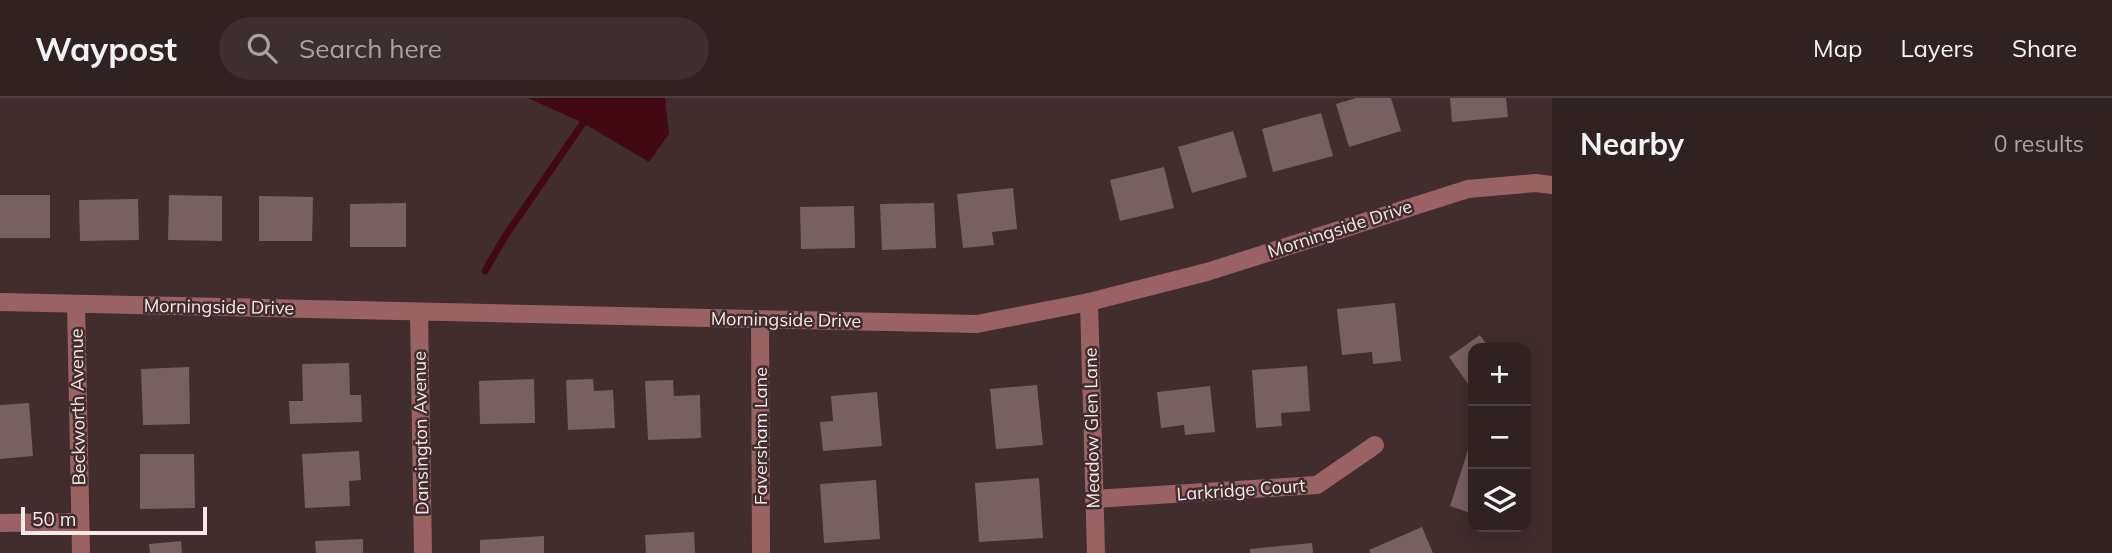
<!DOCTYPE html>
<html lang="en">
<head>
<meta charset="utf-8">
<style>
	:root { --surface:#312222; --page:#3d2f2f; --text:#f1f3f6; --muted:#a8a4a5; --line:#4c3f40 }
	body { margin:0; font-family:Mulish,sans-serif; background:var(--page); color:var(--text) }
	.controls { position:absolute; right:21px; bottom:21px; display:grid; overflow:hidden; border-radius:14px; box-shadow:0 4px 18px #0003 }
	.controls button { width:63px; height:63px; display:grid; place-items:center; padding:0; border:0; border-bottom:2px solid var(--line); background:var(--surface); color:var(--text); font:35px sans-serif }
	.scale { position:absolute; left:21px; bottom:18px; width:186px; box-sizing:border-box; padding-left:7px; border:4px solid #f6e8e9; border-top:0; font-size:19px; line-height:24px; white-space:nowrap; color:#f6e8e9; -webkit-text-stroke:5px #412d2e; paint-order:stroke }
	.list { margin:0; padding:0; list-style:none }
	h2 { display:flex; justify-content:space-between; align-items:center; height:91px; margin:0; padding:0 28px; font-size:30px }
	h2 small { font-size:23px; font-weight:400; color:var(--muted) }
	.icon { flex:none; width:38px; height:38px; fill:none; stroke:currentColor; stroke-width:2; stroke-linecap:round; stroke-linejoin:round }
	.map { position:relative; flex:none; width:1552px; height:455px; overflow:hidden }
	header { display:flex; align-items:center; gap:42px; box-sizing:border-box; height:98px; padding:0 35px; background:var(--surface); border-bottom:2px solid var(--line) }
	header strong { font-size:33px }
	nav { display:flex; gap:38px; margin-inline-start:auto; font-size:24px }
	.search { width:490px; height:63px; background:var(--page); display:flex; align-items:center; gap:18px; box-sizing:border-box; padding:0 24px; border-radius:38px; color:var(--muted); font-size:26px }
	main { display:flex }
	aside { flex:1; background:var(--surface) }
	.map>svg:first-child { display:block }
	.water { fill:#420913 }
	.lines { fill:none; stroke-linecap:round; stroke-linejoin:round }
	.stream { stroke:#420913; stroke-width:7 }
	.building { fill:#776060 }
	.minor { stroke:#9b6264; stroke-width:18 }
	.labels { text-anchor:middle; stroke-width:5; stroke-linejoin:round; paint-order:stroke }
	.street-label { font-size:18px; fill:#f6e8e9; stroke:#412d2e }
</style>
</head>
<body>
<header>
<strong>Waypost</strong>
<div class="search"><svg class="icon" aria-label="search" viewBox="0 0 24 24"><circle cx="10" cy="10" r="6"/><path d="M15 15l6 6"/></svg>Search here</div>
<nav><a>Map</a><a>Layers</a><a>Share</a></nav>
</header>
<main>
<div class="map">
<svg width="1552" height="455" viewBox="0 0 1552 455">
	<rect width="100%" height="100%" fill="#412d2e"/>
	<!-- water -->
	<polygon class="water" points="528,0 665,0 669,36 649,64 583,25"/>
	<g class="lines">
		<!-- stream -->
		<polyline class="stream" points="485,173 504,140 583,25"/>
	</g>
	<!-- building -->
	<g class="building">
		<polygon points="1356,0 1391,0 1401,33 1349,49 1336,6"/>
		<polygon points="1450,0 1506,0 1508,19 1452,24"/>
		<polygon points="1321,15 1333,58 1273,74 1262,31"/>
		<polygon points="1233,33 1247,79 1192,95 1178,49"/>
		<polygon points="1164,69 1174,110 1120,123 1110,82"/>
		<polygon points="1013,90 1017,131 992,134 994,147 963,150 957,96"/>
		<rect x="0" y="97" width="50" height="43"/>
		<polygon points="169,97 222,98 222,143 168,142"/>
		<polygon points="259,98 313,99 312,143 259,143"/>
		<polygon points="138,101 139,142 80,143 79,102"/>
		<polygon points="406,105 406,149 350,149 350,106"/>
		<polygon points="934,105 936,150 882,152 880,106"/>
		<polygon points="854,108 855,150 801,151 800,109"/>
		<polygon points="1395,205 1401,263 1373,266 1372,254 1342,257 1337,211"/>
		<polygon points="1480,237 1489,250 1473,250 1473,293 1449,259"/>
		<polygon points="349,265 350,297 361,297 362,324 290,326 289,303 303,303 302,266"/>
		<polygon points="1307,268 1310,313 1281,315 1282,328 1256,330 1252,272"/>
		<polygon points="189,269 190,326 143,327 141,271"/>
		<polygon points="534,281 535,325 480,326 479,283"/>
		<polygon points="593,281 594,293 613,292 615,330 568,332 566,282"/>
		<polygon points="673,282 674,298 700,297 701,340 648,342 645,283"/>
		<polygon points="1037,287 1043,347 996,351 990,291"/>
		<polygon points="1210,288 1215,334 1185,337 1184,327 1161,330 1157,294"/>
		<polygon points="877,294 882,348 823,353 820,324 833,323 831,298"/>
		<polygon points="29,305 33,358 0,361 0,307"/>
		<polygon points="1468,352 1473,353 1473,416 1450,408"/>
		<polygon points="359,353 361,382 349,383 350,408 305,410 302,356"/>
		<polygon points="140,356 194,356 195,410 140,411"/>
		<polygon points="1039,380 1043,440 979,444 975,385"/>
		<polygon points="876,382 880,441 824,445 820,386"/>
		<polygon points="1422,429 1433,455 1370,455 1369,452"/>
		<polygon points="694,434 695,455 646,455 645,437"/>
		<polygon points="544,438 544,455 480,455 480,442"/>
		<polygon points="363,441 363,455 316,455 315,443"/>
		<polygon points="181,443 182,455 150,455 149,446"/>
		<polygon points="1312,445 1313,455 1250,455 1250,451"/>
	</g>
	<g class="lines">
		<!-- minor -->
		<g class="minor">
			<polyline points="0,204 977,226 1089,204 1207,174 1468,91 1536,85 1552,87"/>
			<polyline points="1089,204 1096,455"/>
			<polyline points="76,206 81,455"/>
			<polyline points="419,214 423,455"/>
			<polyline points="760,222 761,455"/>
			<polyline points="1094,401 1317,387 1375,347"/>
			<polyline points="0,425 80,424"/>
		</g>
	</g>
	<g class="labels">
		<!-- street labels -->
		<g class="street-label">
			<text transform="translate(1340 131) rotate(-18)" y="6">Morningside Drive</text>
			<text transform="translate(219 209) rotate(1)" y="6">Morningside Drive</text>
			<text transform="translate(786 222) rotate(1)" y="6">Morningside Drive</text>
			<text transform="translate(78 309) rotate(-91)" y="6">Beckworth Avenue</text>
			<text transform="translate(1092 330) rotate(-91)" y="6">Meadow Glen Lane</text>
			<text transform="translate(421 335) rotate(-91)" y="6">Dansington Avenue</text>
			<text transform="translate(761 338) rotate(-90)" y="6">Faversham Lane</text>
			<text transform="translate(1241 392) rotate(-4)" y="6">Larkridge Court</text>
		</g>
	</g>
</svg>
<div class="controls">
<button>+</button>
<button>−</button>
<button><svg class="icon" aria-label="layers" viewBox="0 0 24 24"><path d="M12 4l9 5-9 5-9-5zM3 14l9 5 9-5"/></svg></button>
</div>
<div class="scale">50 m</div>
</div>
<aside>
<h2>Nearby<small>0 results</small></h2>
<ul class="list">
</ul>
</aside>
</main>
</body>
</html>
